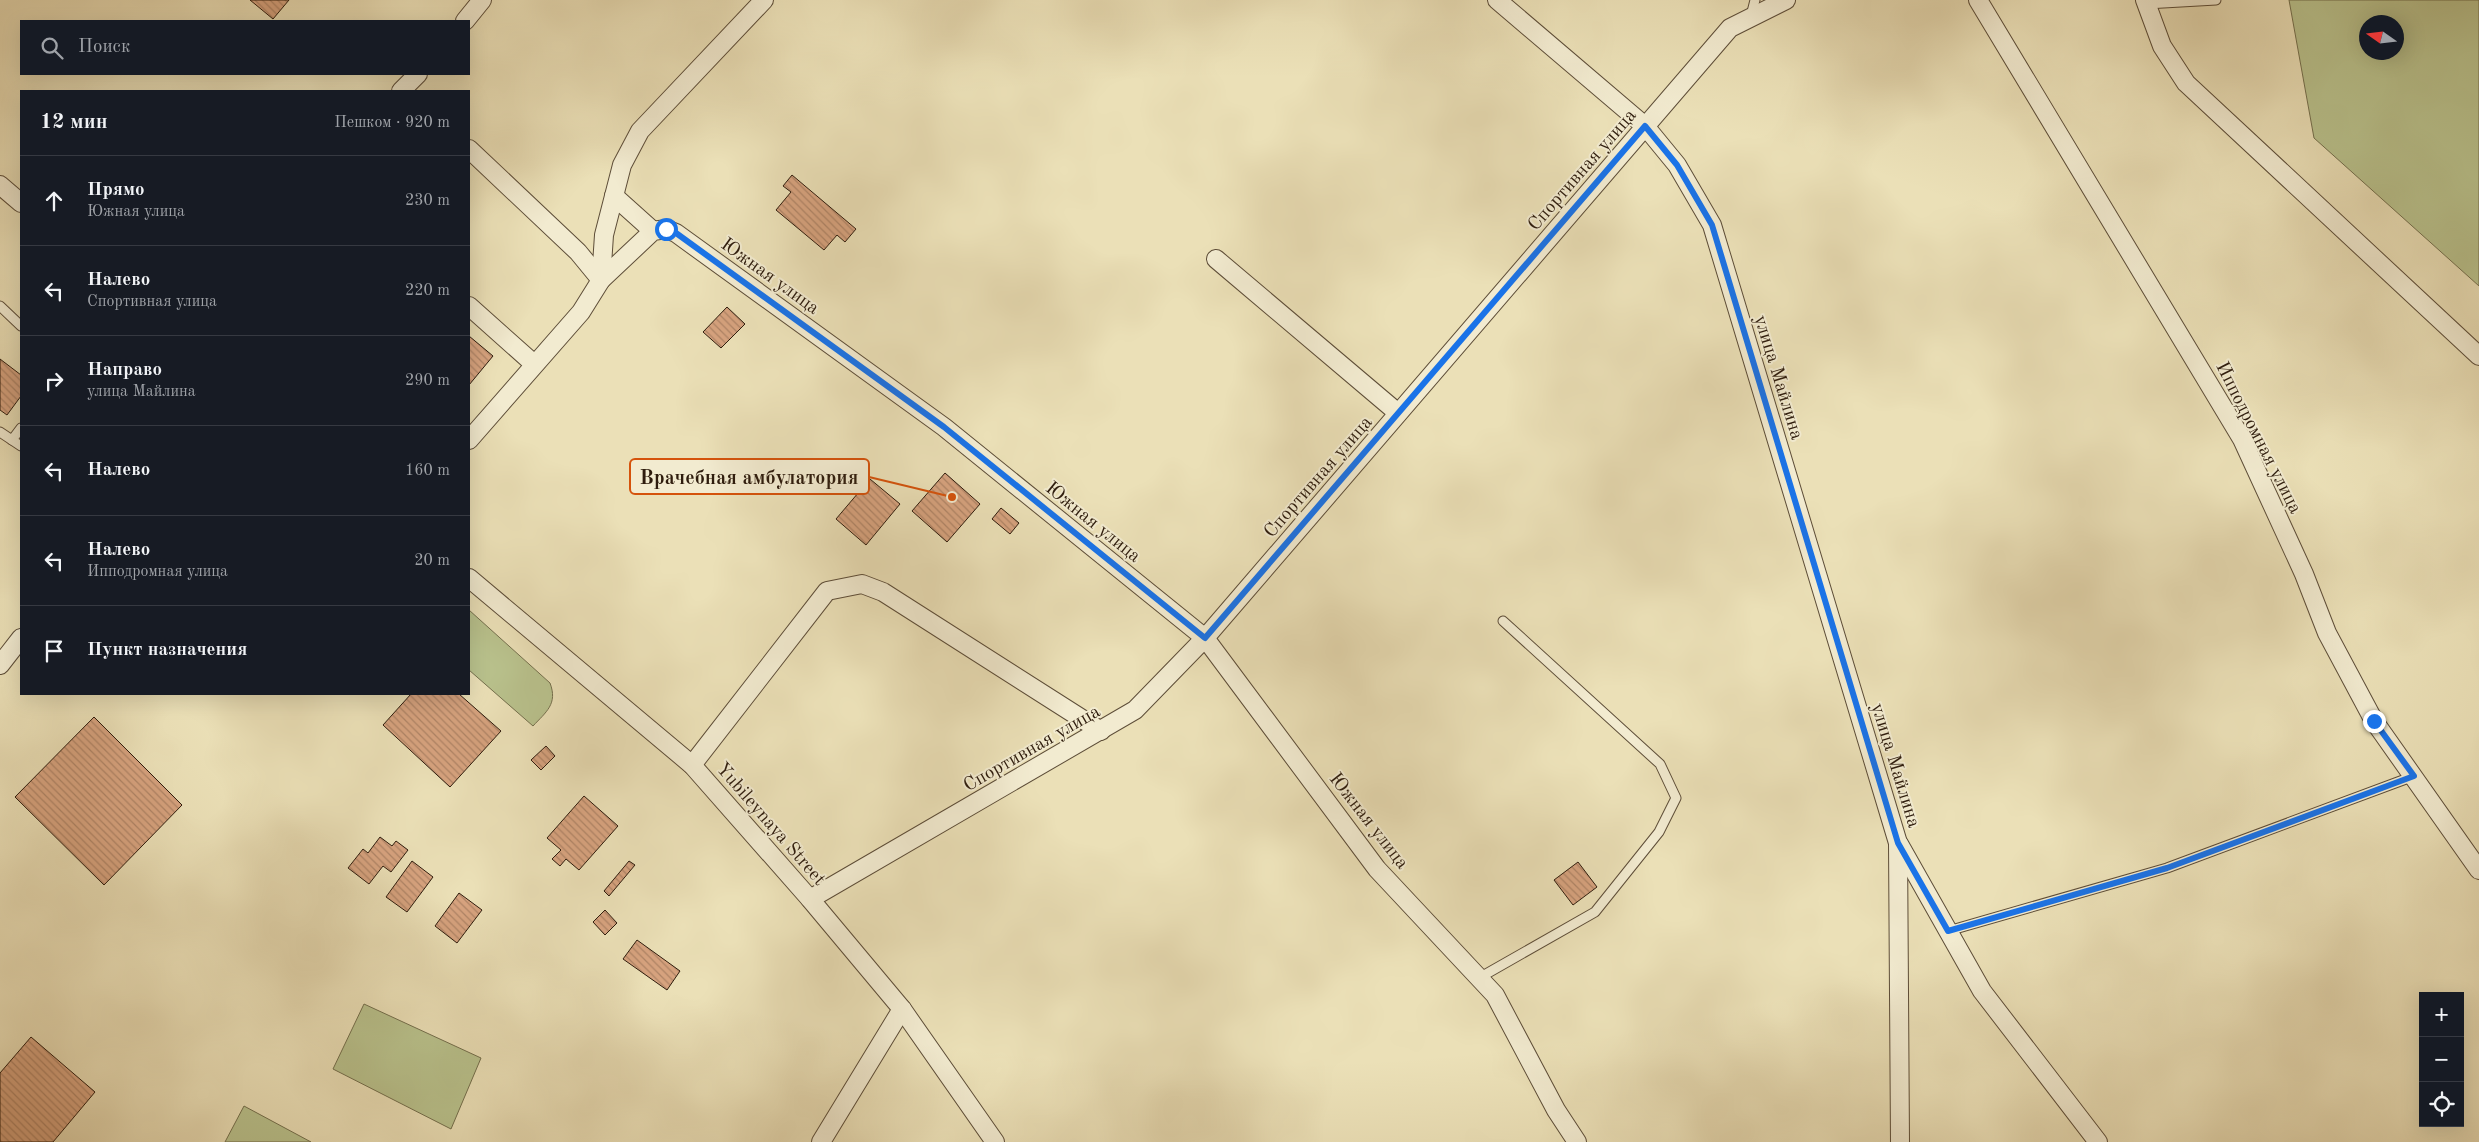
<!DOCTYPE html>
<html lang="ru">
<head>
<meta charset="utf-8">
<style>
	:root { --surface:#171b24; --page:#20242c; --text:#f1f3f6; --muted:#9ea1a6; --line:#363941 }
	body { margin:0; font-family:"Old Standard TT",serif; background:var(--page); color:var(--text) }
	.controls { position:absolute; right:15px; bottom:15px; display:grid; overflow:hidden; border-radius:0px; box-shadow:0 5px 20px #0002 }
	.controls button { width:45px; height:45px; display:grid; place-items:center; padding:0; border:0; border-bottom:1px solid var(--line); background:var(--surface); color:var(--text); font:25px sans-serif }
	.compass { position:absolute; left:2359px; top:15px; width:45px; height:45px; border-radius:50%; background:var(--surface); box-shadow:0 5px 20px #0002; rotate:284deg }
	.stop { position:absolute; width:15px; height:15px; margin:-11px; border:4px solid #1a73e8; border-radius:50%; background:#fff }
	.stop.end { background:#1a73e8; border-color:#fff; box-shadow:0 1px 5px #0008 }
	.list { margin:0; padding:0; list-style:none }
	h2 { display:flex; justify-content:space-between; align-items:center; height:65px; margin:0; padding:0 20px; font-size:21px }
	h2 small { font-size:16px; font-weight:400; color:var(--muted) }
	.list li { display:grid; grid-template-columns:32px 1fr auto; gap:15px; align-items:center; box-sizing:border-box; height:90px; padding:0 20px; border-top:1px solid var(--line) }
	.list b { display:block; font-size:19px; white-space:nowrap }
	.list p { margin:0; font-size:16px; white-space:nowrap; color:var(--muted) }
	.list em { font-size:16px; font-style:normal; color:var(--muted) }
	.icon { flex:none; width:28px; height:28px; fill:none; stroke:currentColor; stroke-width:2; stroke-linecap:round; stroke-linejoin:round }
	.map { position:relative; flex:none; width:2479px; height:1142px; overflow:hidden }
	.search { position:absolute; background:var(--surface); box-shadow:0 5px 20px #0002; left:20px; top:20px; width:450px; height:55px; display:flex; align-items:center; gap:12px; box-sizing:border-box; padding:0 18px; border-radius:0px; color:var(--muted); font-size:19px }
	.panel { position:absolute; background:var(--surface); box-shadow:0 5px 20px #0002; left:20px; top:90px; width:450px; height:605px; border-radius:0px }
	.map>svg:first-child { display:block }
	.green { fill:#b9c28d; stroke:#746f4d; fill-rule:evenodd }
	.building { fill:url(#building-back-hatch); stroke:#2e1c0d }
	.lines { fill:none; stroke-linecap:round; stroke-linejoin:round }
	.lane-casing { stroke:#5d4d38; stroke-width:11 }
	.street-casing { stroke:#5d4d38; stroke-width:20 }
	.lane { stroke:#f2ebd0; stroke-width:9 }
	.street { stroke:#f2ebd0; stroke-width:18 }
	.route { stroke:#1a73e8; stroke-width:6 }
	.labels { text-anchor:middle; stroke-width:4; stroke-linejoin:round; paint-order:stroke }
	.street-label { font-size:19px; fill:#2e1c0d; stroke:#f2ebd0 }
	.leader { fill:none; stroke:#d5530c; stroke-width:2 }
	.callout-dot { fill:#d5530c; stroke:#f2ebd0; stroke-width:2 }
	.callout { fill:#f2ebd0; stroke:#d5530c; stroke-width:2 }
	.callout-label { font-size:20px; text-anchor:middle; font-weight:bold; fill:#2e1c0d }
</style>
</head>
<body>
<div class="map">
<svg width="2479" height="1142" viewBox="0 0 2479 1142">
	<defs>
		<pattern id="building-back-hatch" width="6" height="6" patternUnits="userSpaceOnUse" patternTransform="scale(1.25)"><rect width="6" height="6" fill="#d7a37f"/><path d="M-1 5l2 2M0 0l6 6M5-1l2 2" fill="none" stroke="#af8466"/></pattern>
	</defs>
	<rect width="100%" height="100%" fill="#ebe0b7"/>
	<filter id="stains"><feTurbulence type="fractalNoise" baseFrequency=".004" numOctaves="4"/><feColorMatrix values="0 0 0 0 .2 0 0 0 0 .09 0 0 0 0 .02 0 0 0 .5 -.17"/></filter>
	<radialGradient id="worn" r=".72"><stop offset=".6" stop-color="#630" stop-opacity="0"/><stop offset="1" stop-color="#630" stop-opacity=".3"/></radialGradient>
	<!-- green -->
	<g class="green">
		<path d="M2289,0H2479V286L2314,138ZM2396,22V52H2366V22Z"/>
		<path d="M469,610L550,683C558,704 546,712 533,726L469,670Z"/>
		<polygon points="364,1004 481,1058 451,1129 333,1069"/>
		<polygon points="244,1106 311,1142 225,1142"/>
	</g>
	<!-- building -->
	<g class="building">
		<polygon points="250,0 289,0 273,19"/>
		<polygon points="792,175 856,229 845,242 837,235 824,250 776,210 791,192 783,186"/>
		<polygon points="727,307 745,324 721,348 703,332"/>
		<polygon points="469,336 493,356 469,385"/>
		<polygon points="0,359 21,375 21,396 7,415 0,410"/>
		<polygon points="945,473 980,504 947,542 912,511"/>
		<polygon points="870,479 900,504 866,545 836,519"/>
		<polygon points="1001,508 1019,523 1010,534 992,519"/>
		<polygon points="411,694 459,694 501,731 450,787 383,725"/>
		<polygon points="94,717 182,805 104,885 15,797"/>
		<polygon points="546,746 555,756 541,770 531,760"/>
		<polygon points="584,796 618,826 579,870 566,859 560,866 552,859 561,850 547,838"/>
		<polygon points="380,837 392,846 396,841 408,850 391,872 383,866 369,884 348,868 363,849 368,853"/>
		<polygon points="412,861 433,877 407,912 386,897"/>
		<polygon points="629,861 635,865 609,896 604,891"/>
		<polygon points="1578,862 1597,887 1573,905 1554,880"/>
		<polygon points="459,893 482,910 457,943 435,926"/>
		<polygon points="605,910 617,923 605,935 593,922"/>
		<polygon points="637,940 680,971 667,990 623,959"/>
		<polygon points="31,1037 95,1092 53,1142 0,1142 0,1073"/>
	</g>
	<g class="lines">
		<defs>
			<g id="lane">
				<polyline points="2146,4 2216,0"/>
				<polyline points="1751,16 1755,0"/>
				<polyline points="0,306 21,326"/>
				<polyline points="0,432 21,446"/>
				<polyline points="12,440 21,428"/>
				<polyline points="1948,931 2167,868 2414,776"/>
				<polyline points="1479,978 1595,912 1659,832 1676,798 1660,764 1503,621"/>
			</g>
			<g id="street">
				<polyline points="1497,0 1645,126 1677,165 1712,225 1898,843 1900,1142"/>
				<polyline points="1978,0 2242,439 2304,574 2327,633 2374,721 2479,870"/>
				<polyline points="2145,0 2162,46 2186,83 2479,356"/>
				<polyline points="465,21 482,0"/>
				<polyline points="401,91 418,74"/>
				<polyline points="469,149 578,252 601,280 653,231 666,229 676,233 944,427 1205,638 1377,869 1495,995 1556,1110 1577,1142"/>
				<polyline points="0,185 21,203"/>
				<polyline points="614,196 653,231"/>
				<polyline points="1216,259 1398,413"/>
				<polyline points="469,306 534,364"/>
				<polyline points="469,440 581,312 601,280 604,235 622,165 640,131 764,0"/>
				<polyline points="469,578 692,765 810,899 902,1009 995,1142"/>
				<polyline points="0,665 21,638"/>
				<polyline points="692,765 827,591 862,584 883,592 1101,731"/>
				<polyline points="1899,844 1982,991 2098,1142"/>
				<polyline points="810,899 1135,710 1205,638 1730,28 1786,0"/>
				<polyline points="821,1142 902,1009"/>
			</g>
		</defs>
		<!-- lane casing -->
		<use href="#lane" class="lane-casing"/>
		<!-- street casing -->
		<use href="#street" class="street-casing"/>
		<!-- lane -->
		<use href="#lane" class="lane"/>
		<!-- street -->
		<use href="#street" class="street"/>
	</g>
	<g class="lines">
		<!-- route -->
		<polyline class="route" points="666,229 676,233 944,427 1205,638 1645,126 1677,165 1712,225 1898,843 1948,931 2167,868 2414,776 2374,721"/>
	</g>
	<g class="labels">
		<!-- street labels -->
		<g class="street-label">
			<text transform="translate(1581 169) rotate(-49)" y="7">Спортивная улица</text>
			<text transform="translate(771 275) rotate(36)" y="7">Южная улица</text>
			<text transform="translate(1780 377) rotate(73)" y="7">улица Майлина</text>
			<text transform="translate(2260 437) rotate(63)" y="7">Ипподромная улица</text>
			<text transform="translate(1317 476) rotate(-49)" y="7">Спортивная улица</text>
			<text transform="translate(1094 521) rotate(39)" y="7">Южная улица</text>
			<text transform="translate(1031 747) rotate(-30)" y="7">Спортивная улица</text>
			<text transform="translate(1897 765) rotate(73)" y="7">улица Майлина</text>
			<text transform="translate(1370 820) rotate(52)" y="7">Южная улица</text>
			<text transform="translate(772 823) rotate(49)" y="7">Yubileynaya Street</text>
		</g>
	</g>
	<!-- callouts -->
	<path class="leader" d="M952 497L869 477"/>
	<circle class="callout-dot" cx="952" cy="497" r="5"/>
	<rect class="callout" x="630" y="459" width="239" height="35" rx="5"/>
	<g class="callout-label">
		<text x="749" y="484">Врачебная амбулатория</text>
	</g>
	<rect width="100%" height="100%" filter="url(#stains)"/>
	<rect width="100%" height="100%" fill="url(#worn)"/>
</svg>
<div class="controls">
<button>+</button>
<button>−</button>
<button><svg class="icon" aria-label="locate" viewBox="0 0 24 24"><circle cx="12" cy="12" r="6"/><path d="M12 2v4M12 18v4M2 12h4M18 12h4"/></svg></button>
</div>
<svg class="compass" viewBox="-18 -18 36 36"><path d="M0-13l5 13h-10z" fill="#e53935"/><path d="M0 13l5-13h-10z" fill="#9ea1a6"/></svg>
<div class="stop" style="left:666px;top:229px"></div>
<div class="stop end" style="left:2374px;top:721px"></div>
<div class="search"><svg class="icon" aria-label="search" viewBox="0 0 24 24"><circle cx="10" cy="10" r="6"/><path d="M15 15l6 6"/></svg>Поиск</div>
<section class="panel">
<h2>12 мин<small>Пешком · 920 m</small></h2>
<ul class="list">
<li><svg class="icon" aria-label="ahead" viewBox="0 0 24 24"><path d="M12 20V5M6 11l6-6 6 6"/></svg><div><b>Прямо</b><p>Южная улица</p></div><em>230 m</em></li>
<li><svg class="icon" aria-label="left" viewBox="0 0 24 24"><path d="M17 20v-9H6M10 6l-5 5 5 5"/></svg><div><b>Налево</b><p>Спортивная улица</p></div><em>220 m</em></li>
<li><svg class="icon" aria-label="right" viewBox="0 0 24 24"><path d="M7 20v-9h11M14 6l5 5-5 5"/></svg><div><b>Направо</b><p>улица Майлина</p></div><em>290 m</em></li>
<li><svg class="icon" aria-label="left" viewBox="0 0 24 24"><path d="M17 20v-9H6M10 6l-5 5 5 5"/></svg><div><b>Налево</b></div><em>160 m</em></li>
<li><svg class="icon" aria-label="left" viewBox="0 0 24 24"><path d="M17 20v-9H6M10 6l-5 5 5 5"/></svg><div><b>Налево</b><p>Ипподромная улица</p></div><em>20 m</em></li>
<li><svg class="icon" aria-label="arrive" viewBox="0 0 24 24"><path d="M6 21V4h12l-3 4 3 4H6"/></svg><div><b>Пункт назначения</b></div></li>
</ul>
</section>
</div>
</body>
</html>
